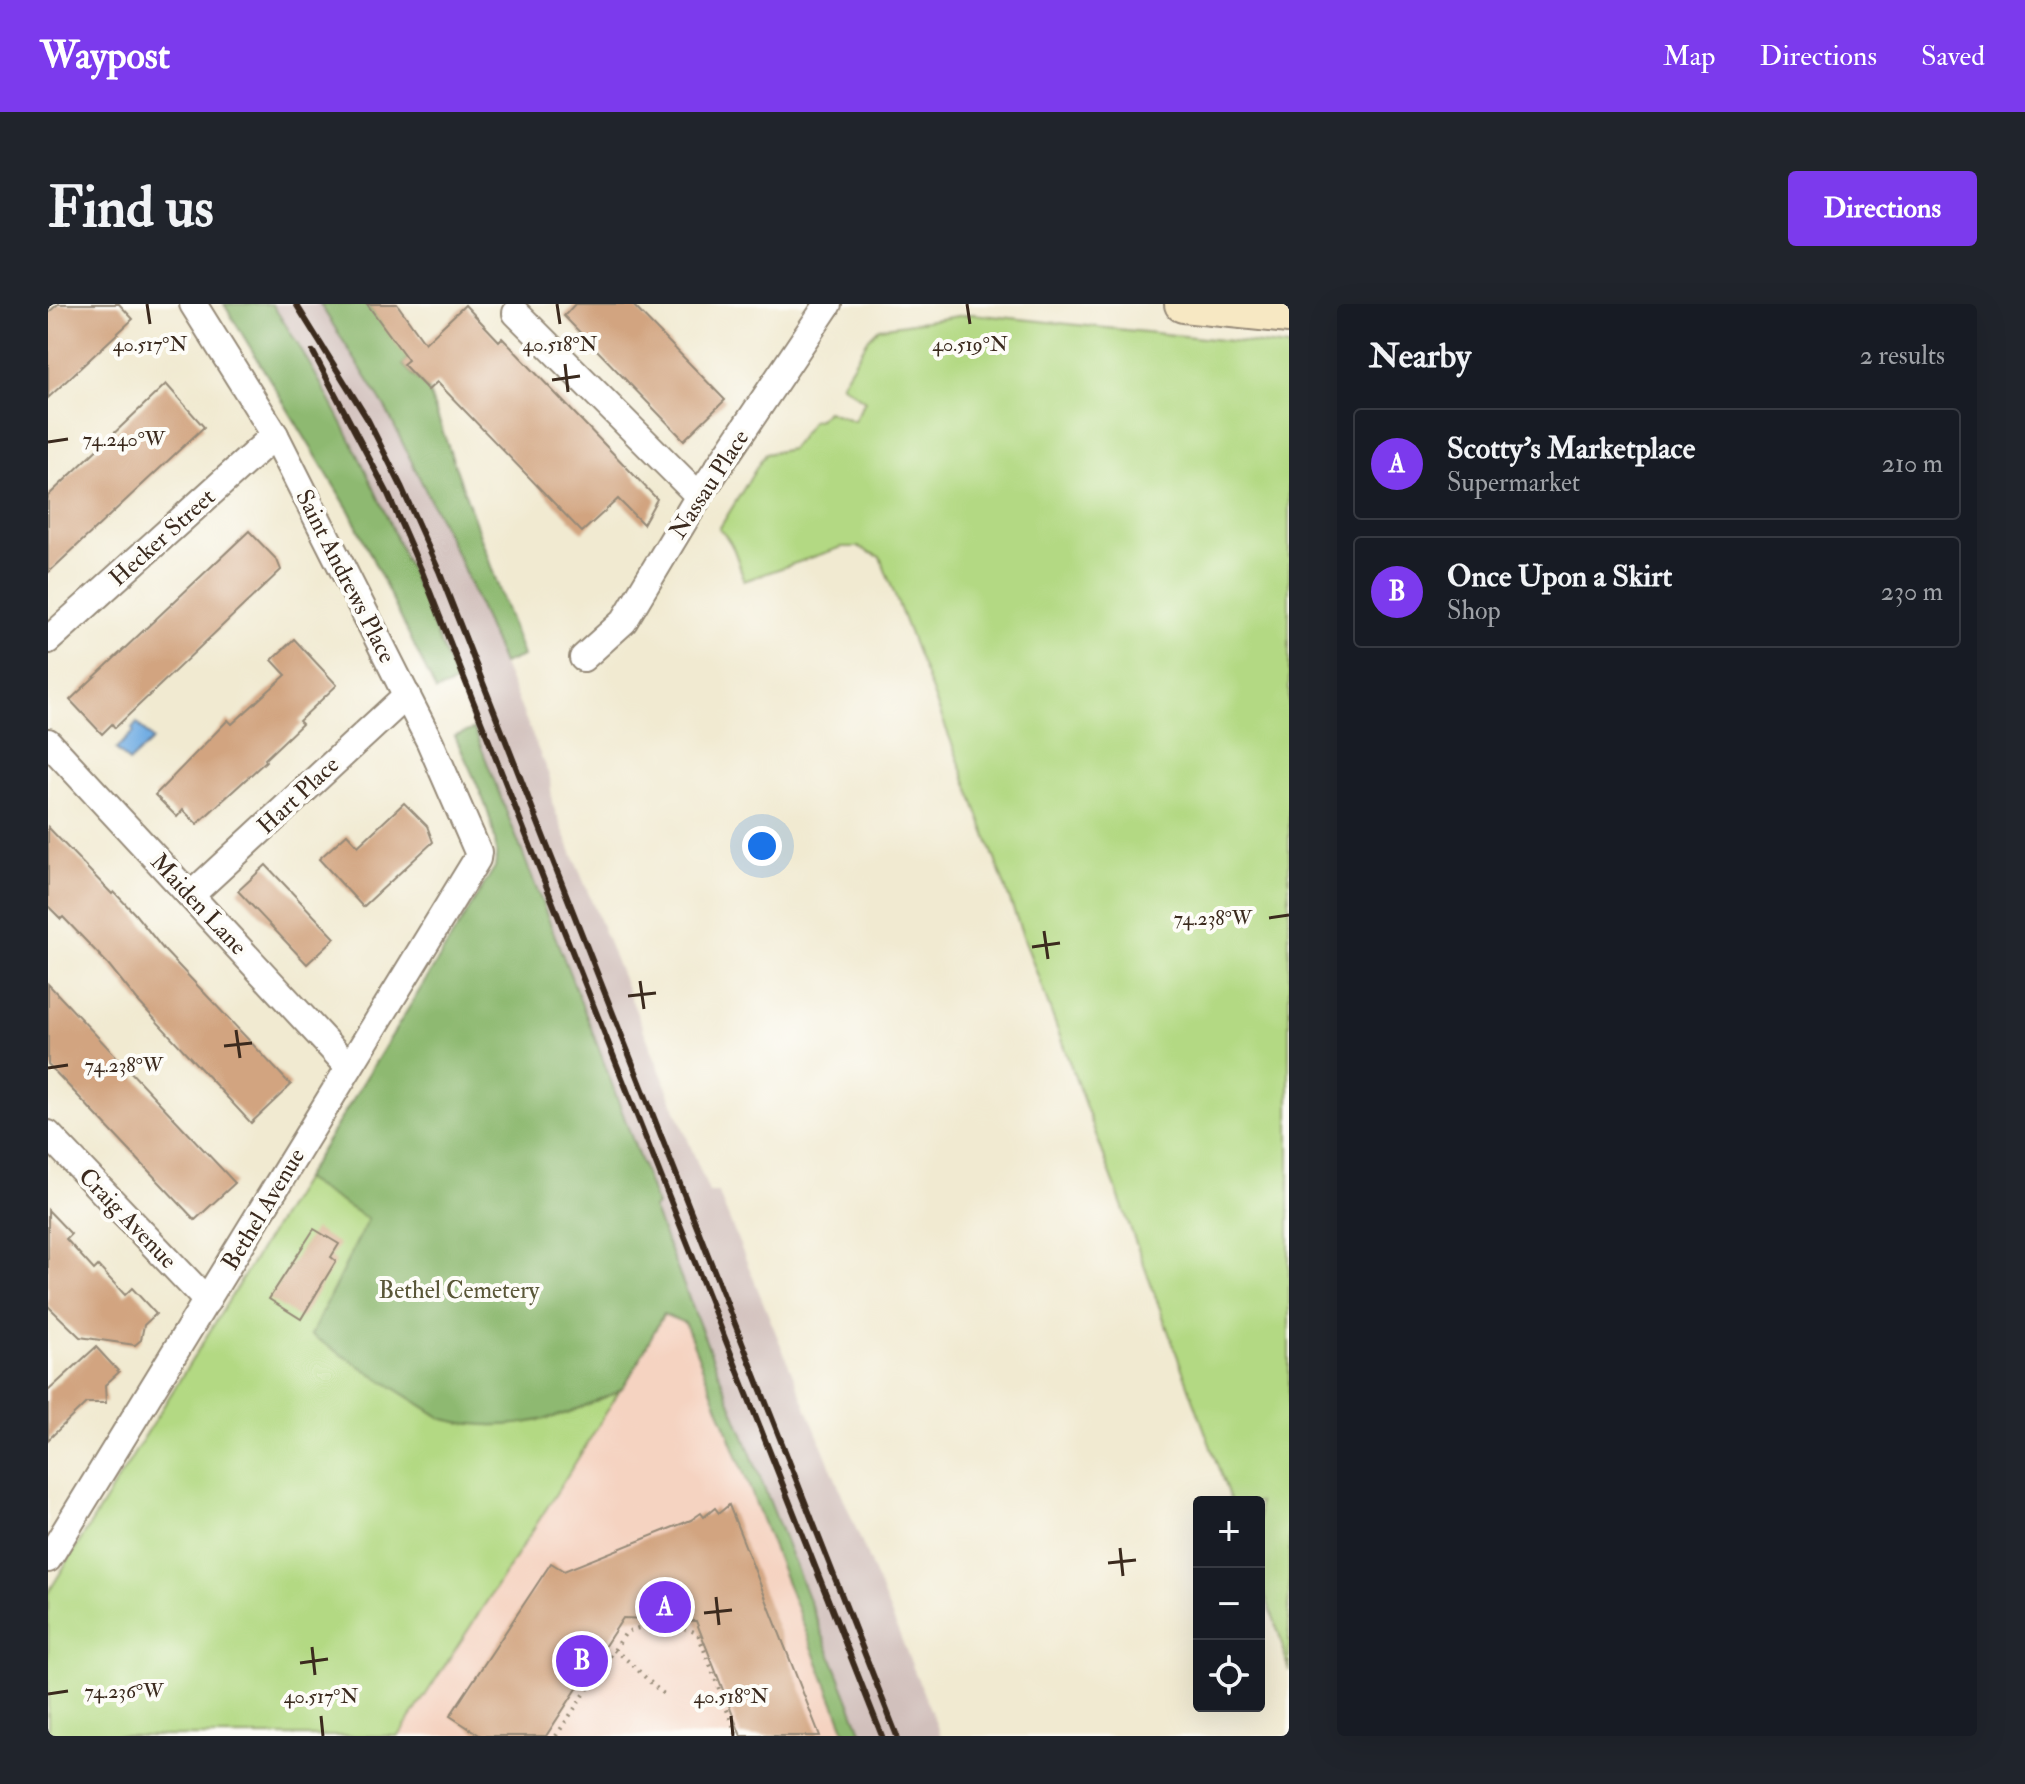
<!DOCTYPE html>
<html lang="en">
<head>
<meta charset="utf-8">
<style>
	:root { --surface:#171b24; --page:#20242c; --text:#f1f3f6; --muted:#9ea1a6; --line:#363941; --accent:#7c3aed }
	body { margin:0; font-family:"IM FELL Double Pica",serif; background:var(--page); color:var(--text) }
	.controls { position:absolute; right:24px; bottom:24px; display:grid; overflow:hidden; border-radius:8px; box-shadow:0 8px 32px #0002 }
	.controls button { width:72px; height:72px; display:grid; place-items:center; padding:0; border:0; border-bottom:2px solid var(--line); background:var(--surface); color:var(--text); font:40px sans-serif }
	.you { position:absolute; left:714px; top:542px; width:28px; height:28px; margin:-20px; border:6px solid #fff; border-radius:50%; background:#1a73e8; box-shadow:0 0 0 12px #1a73e833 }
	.badge { display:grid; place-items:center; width:52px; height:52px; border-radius:50%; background:var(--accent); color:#fff; font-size:26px; font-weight:700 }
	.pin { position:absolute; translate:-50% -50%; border:4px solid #fff; box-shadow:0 2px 8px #0006 }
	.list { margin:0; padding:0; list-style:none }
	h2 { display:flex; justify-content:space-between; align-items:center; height:104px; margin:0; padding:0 32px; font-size:34px }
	h2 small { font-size:26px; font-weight:400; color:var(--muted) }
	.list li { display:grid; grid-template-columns:52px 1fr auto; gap:24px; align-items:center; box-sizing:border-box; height:112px; margin:0 16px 16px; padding:0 16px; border:2px solid var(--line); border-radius:8px }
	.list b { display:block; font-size:30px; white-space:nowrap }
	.list p { margin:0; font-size:26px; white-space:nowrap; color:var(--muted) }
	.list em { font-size:26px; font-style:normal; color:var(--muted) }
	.icon { flex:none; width:44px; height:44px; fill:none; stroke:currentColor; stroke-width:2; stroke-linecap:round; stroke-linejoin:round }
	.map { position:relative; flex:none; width:1241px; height:1432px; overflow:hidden; border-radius:8px }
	header { display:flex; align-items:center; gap:48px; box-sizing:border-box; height:112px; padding:0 40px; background:var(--accent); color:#fff }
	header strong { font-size:38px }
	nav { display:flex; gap:44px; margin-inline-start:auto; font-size:28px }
	.intro { display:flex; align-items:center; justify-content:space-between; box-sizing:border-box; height:192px; padding:0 48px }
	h1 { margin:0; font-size:56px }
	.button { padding:20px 36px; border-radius:8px; background:var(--accent); color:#fff; font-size:28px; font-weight:700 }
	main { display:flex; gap:48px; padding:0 48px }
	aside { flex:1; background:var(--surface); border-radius:8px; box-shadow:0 8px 32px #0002 }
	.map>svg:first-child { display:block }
	.built { fill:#f5d3c1 }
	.industrial { fill:#d1c0bc }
	.green { fill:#b3d983; stroke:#778250; stroke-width:2 }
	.forest { fill:#8eb971; stroke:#647248; stroke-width:2 }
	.water { fill:#72ade3; stroke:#566c80; stroke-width:2 }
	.building { fill:#d2a480 }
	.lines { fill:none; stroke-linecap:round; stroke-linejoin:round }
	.street-casing { stroke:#968a78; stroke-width:30 }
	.secondary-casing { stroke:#968a78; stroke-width:40 }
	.path { stroke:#968a78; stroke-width:4; stroke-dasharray:2 6; stroke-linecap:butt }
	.street { stroke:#fff; stroke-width:26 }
	.secondary { stroke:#f7e8c3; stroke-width:36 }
	.rail { stroke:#3b2a1e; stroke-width:6 }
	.ticks { fill:none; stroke:#3b2a1e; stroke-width:3 }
	.labels { text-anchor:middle; stroke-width:8; stroke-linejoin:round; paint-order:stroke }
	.street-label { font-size:24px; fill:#3b2a1e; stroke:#fdfcf7 }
	.park-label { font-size:24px; fill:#595637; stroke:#fdfcf7 }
	.ticks-label { font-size:20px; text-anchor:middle; fill:#3b2a1e; stroke:#fdfcf7; stroke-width:8; stroke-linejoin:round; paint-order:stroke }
</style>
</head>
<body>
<header>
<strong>Waypost</strong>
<nav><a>Map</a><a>Directions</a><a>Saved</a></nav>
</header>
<div class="intro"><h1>Find us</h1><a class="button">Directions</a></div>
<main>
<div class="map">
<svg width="1241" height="1432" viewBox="0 0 1241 1432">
	<rect width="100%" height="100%" fill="#fdfcf7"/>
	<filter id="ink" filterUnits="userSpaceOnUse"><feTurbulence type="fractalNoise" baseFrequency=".0125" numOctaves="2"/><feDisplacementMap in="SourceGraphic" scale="16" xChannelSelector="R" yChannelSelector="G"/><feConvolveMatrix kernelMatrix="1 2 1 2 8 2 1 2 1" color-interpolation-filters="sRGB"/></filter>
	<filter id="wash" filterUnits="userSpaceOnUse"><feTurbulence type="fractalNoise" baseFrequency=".006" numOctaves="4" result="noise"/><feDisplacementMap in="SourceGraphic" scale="32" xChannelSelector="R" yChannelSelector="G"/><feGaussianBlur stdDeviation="1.8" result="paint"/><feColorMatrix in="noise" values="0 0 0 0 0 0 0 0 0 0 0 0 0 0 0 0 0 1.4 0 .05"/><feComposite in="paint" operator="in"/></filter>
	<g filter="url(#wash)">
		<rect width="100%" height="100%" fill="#f1ead1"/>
		<!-- built -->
		<polygon class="built" points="616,1010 637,1019 799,1432 351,1432 518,1174"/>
		<!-- industrial -->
		<polygon class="industrial" points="224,0 272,0 338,105 413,259 502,474 504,499 661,888 670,888 893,1432 815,1432 605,904 609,902 545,729 389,332 341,218 290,109 249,36"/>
		<!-- green -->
		<g class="green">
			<path d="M924,10L1241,43V1367L1231,1329L1211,1275V1198H1183L913,463L832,253L810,243H794L696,277C690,258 687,239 671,225L717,150L743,145L764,117L771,115L779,107L806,117L817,97L793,80L821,34L831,24Z"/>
			<path d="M433,588L616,1010C534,1155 441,1293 351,1432H0V1289Z"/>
		</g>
		<!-- forest -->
		<g class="forest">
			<path d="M176,0H224C303,117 356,249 408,379L388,387L302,208Z"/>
			<polygon points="272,0 319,0 361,54 355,61 380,86 475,352 455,360 413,259 338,105"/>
			<path d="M426,425L545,729L609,902L605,904L815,1432H799L637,1019L615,1010C607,1025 582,1077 573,1085C567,1090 557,1093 550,1096C502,1120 448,1128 395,1115L263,1031L320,915L256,875L447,563C455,525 422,467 407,432Z"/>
		</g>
		<!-- water -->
		<polygon class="water" points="89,419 105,436 81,458 68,445 86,428 84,425"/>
		<g id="blocks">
			<!-- building -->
			<g class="building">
				<polygon points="10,0 71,0 85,15 0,94 0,9"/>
				<polygon points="319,0 349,0 377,39 417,1 451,37 454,34 609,195 595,220 570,195 534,228 389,78 380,86 355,60 360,56"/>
				<polygon points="527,0 584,0 677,96 636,136 516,12"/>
				<polygon points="118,80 156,123 0,269 0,192"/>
				<polygon points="201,227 229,256 233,266 67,424 64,420 54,430 22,396"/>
				<polygon points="246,335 289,381 251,417 254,420 217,455 218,457 149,520 135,506 129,513 107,491 180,416 184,420 238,371 224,356"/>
				<polygon points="356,499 379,522 385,538 315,603 271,555 299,530 310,542"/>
				<polygon points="0,523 64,590 66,588 87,610 116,646 243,781 203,819 89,696 60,660 15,613 13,615 0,602"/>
				<polygon points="218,561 287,634 259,660 190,587"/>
				<polygon points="0,680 187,879 147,916 0,760"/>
				<polygon points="0,906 23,930 18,935 46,966 50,962 77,991 84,984 108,1010 96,1021 93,1036 87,1041 32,1033 0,1002"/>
				<polygon points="266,925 291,940 283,953 288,957 253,1015 221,995"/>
				<polygon points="48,1043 71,1068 57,1081 58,1099 38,1099 0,1136 0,1087"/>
				<polygon points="681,1201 772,1432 693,1432 648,1317 575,1314 498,1432 433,1432 402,1412 503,1259 516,1267 643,1216 653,1209 656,1213 667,1204 671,1209"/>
			</g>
		</g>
	</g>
	<g filter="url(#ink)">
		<use href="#blocks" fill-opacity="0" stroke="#968a78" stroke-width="2"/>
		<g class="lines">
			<defs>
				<g id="street">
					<polyline points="468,9 651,192"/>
					<polyline points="0,336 227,131"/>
					<polyline points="535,354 576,317 651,192 780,0"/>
					<polyline points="0,438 301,763"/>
					<polyline points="143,591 359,391"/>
					<polyline points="0,830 159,997"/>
					<polyline points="0,1255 429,555 430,548 382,438 227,131 145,0"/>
				</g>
				<polyline id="secondary" points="1135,0 1241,11"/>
			</defs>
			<!-- street casing -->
			<use href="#street" class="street-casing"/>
			<!-- secondary casing -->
			<use href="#secondary" class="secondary-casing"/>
			<!-- path -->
			<g class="path">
				<path d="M566,1346C587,1360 600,1379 620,1393"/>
				<path d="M508,1432L577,1330C593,1318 633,1319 650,1330L689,1432"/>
			</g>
			<!-- street -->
			<use href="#street" class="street"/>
			<!-- secondary -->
			<use href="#secondary" class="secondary"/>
			<!-- rail -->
			<g class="rail">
				<polyline points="248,0 320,116 353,182 391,267 849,1432"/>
				<polyline points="265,48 340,190 375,270 834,1432"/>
			</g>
		</g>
	</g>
	<!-- ticks -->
	<path class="ticks" d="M99,0L102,20M509,0L512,20M919,0L922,20M517,60L520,88M504,76L532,72M0,138L20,135M1221,614L1241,611M996,627L1000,655M984,643L1012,639M592,677L596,705M580,692L608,689M188,726L192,754M176,742L204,739M0,764L20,761M1072,1244L1075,1272M1060,1259L1088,1256M668,1293L671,1321M656,1309L684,1306M264,1343L267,1371M252,1359L280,1355M0,1390L20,1387M273,1412L275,1432M683,1412L685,1432"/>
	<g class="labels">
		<!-- street labels -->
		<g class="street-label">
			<text transform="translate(661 180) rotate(-57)" y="8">Nassau Place</text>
			<text transform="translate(114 233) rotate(-42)" y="8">Hecker Street</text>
			<text transform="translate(298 272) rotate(63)" y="8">Saint Andrews Place</text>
			<text transform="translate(250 491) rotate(-43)" y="8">Hart Place</text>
			<text transform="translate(151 600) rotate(47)" y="8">Maiden Lane</text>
			<text transform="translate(215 905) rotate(-59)" y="8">Bethel Avenue</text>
			<text transform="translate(80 914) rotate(46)" y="8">Craig Avenue</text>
		</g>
		<!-- park labels -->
		<g class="park-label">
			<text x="411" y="994">Bethel Cemetery</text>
		</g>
	</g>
	<g class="ticks-label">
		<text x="102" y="47">40.517°N</text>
		<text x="512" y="47">40.518°N</text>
		<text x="922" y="47">40.519°N</text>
		<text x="76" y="142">74.240°W</text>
		<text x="1165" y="621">74.238°W</text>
		<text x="76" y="768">74.238°W</text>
		<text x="76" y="1394">74.236°W</text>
		<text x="273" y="1399">40.517°N</text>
		<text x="683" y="1399">40.518°N</text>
	</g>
</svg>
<div class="controls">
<button>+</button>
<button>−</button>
<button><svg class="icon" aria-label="locate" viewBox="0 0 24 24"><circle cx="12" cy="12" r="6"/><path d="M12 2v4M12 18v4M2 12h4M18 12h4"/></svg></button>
</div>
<div class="you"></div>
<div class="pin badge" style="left:617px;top:1303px">A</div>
<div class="pin badge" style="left:534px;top:1357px">B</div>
</div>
<aside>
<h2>Nearby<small>2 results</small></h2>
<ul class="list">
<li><span class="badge">A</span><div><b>Scotty's Marketplace</b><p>Supermarket</p></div><em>210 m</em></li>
<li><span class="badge">B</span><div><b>Once Upon a Skirt</b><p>Shop</p></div><em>230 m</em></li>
</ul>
</aside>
</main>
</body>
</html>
